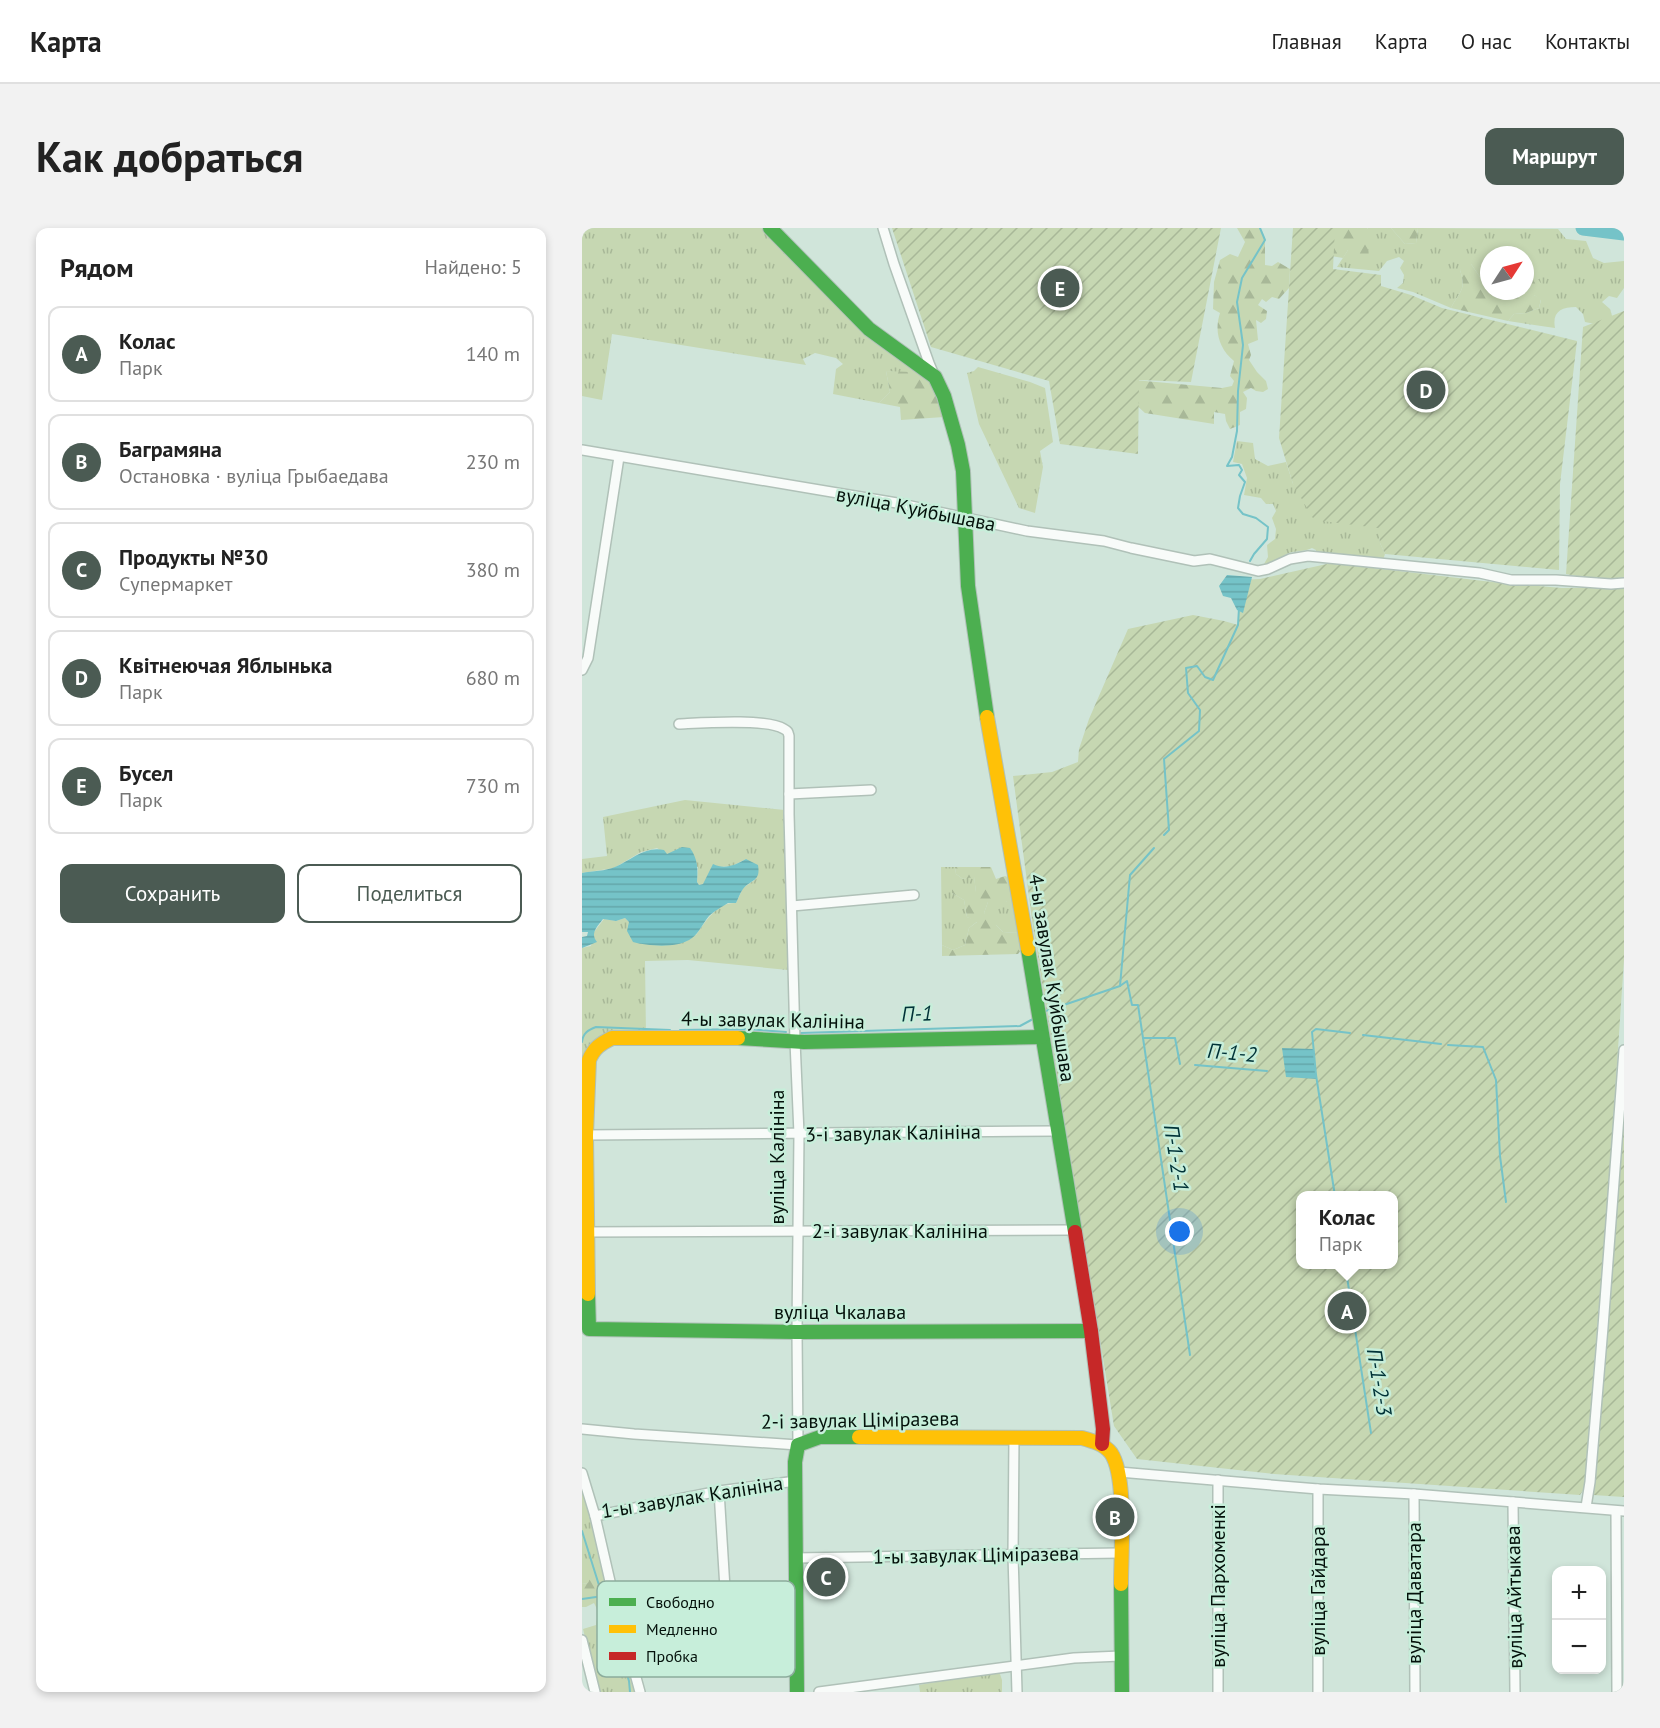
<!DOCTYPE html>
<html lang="ru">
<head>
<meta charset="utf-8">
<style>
	:root { --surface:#fff; --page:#f2f2f2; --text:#222; --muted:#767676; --line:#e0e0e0; --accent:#4b5b53 }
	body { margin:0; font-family:"PT Sans",sans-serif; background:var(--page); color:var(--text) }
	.controls { position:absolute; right:18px; bottom:18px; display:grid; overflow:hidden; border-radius:12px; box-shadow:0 3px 9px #0003 }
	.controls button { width:54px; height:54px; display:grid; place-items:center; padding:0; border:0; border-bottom:2px solid var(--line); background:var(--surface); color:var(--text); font:30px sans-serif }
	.compass { position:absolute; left:898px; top:18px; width:54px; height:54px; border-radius:50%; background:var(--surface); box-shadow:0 3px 9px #0003; rotate:54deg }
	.you { position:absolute; left:598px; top:1004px; width:21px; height:21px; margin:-15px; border:4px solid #fff; border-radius:50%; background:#1a73e8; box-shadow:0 0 0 9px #1a73e833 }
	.badge { display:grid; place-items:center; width:39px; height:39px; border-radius:50%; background:var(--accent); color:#fff; font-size:20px; font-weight:700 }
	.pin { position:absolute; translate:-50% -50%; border:3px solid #fff; box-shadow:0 2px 6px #0006 }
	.popup { position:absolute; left:714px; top:963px; width:102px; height:78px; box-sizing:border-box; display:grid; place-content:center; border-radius:12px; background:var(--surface); filter:drop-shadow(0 2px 4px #0005); font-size:20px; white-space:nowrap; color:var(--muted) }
	.popup b { font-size:22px; color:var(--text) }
	.popup::after { content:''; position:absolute; left:50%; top:100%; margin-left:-12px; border:12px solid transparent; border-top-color:var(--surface) }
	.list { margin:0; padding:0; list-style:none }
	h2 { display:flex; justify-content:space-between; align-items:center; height:78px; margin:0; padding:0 24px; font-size:26px }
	h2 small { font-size:20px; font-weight:400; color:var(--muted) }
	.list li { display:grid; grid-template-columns:39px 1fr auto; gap:18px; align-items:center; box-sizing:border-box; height:96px; margin:0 12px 12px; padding:0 12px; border:2px solid var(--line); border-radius:12px }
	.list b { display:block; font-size:22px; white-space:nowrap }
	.list p { margin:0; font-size:20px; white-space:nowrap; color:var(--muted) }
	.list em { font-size:20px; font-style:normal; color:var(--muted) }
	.actions { display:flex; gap:12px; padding:18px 24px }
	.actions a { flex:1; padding:14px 0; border:2px solid var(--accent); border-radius:12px; text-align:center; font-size:21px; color:var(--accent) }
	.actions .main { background:var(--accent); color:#fff }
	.map { position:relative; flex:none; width:1042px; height:1464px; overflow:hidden; border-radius:12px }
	header { display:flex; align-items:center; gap:36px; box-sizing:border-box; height:84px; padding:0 30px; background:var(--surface); border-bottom:2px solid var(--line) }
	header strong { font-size:28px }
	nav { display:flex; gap:33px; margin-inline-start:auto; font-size:21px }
	.intro { display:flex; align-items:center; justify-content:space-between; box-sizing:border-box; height:144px; padding:0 36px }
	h1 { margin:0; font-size:42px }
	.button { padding:15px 27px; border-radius:12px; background:var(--accent); color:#fff; font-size:21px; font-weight:700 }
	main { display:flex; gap:36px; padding:0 36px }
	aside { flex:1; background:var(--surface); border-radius:12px; box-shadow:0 3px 9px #0003 }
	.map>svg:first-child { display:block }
	.grass { fill:url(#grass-tufts) }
	.forest { fill:url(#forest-firs) }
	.garden { fill:url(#garden-furrows); fill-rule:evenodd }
	.water { fill:url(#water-rules) }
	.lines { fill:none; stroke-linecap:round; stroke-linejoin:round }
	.stream { stroke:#75c3c8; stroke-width:2 }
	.river { stroke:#75c3c8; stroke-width:15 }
	.street-casing { stroke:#b0c1b8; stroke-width:12 }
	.fast-casing { stroke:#b0c1b8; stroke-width:16 }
	.slow-casing { stroke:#b0c1b8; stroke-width:16 }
	.jam-casing { stroke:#b0c1b8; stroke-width:16 }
	.street { stroke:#f8fbf9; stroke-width:9 }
	.fast { stroke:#4caf50; stroke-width:14 }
	.slow { stroke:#ffc107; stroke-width:14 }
	.jam { stroke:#c62828; stroke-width:14 }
	.labels { text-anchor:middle; stroke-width:5; stroke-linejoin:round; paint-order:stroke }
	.street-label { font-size:20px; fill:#04110b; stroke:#c7eeda }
	.water-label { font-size:21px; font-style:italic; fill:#003237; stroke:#c7eeda }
	.key { fill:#c7eeda; stroke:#8cac9c; stroke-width:1.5 }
	.key-label { font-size:16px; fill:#04110b }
</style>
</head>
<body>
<header>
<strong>Карта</strong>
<nav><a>Главная</a><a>Карта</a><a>О нас</a><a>Контакты</a></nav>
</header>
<div class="intro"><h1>Как добраться</h1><a class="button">Маршрут</a></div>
<main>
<aside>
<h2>Рядом<small>Найдено: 5</small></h2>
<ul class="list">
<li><span class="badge">A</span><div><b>Колас</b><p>Парк</p></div><em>140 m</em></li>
<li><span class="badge">B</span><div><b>Баграмяна</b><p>Остановка · вуліца Грыбаедава</p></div><em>230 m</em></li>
<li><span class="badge">C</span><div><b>Продукты №30</b><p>Супермаркет</p></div><em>380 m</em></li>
<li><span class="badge">D</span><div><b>Квітнеючая Яблынька</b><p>Парк</p></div><em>680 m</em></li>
<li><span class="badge">E</span><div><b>Бусел</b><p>Парк</p></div><em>730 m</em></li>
</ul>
<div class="actions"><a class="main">Сохранить</a><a>Поделиться</a></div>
</aside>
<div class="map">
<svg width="1042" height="1464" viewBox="0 0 1042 1464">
	<defs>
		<pattern id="grass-tufts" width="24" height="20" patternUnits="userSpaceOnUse" patternTransform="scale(1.5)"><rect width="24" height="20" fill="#c6d7b2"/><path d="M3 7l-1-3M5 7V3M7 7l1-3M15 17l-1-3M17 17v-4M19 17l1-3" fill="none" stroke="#a8b898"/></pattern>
		<pattern id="forest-firs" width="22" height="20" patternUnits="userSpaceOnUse" patternTransform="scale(1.5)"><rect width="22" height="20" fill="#c6d7b2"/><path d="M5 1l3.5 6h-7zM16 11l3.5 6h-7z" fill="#a8b898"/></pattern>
		<pattern id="garden-furrows" width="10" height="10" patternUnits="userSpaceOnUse" patternTransform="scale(1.5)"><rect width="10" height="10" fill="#c6d7b2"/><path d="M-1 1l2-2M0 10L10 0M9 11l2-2" fill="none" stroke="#a8b898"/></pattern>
		<pattern id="water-rules" width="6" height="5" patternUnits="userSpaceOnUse" patternTransform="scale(1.5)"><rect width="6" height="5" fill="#75c3c8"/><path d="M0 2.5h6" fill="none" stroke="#64a6aa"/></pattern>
	</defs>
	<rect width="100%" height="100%" fill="#d0e5da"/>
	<!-- grass -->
	<g class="grass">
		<polygon points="0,0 180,0 267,85 346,148 304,143 308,164 297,175 251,166 254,141 261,136 254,130 233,125 221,131 224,137 30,106 20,172 0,168"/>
		<path d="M786,0H809L823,16L834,15L836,0L976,1L984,11L1004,13L1011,30L1022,35L1042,33V60L1035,70L1027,68L1020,74L1028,81L1031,91L1013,96L1003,94L1001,86L994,79C979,79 970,84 973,100L926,93L932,86L944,85L957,80L959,72L952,67L945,47L943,52V27H907V50L900,52L889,36L878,42C885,63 877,63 869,80L831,64L815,60L821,55L822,47L818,40L822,33L817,29L805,33L797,43L755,39L766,22Z"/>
		<polygon points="396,139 448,154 463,160 471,214 458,223 461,239 453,285 437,280 397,196 385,145 392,143"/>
		<path d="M655,213L671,215L673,231L686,238L704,234L711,256L797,300L798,315L803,326L801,332L734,326V322L730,320C724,323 717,323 710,324C700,327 693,335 682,336L686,329L685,317L693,311L694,301L690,290L694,283L691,276H684L679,270L662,267L665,250L660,236L651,234Z"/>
		<path d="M103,572L203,582L206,742L106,732L63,733L64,807L15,815L0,948V720L9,718L12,704L22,691L34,693L43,690L47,694L114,707C124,693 135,674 154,675L161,660L174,651L164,631L150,638L137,639L121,656L117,657L115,654L116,639L85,627L75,620L59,624L32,640L0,645V631L25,628L21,589Z"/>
		<polygon points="359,639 373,639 374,646 381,651 392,648 394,664 370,665 382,672 385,689 396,693 387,700 383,717 371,722 360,717"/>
		<polygon points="424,673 434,679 438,705 421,704 402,685 406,674"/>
		<path d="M0,1259L56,1464H16L1,1401L14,1397L15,1407L28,1419C37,1398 32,1390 20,1373L23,1360L6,1355L0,1356Z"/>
		<polygon points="417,1443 420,1452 420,1464 338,1464 337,1457"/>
	</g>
	<!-- forest -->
	<g class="forest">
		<path d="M655,0H678L683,12V37L690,38L696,34L708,41L707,60L697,71L690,69L684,74L680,71L676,77L685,83L684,91L679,95L674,92L676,112L666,116L669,127L667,132L675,144L684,153L686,161L681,164L674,163L669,160L661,164L665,170L664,181L658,184V197L648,201L644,193L643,186L632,184V196L563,185L551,174L552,152L640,160L650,158L652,153L648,148L652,133C637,121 632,103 638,85L631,81L632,54L638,32L648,26L656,29L663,14Z"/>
		<polygon points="729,0 786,0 785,1 792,11 786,16 787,31 779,32 766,22 761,30 749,28"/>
		<polygon points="809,0 836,0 834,15 823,16"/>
		<path d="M881,36H889L900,52L907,50V63H943V52L945,47L954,49L962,59L952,67L959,71L957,80L944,85L932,86L926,93L869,80C877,63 885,63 878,42Z"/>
		<polygon points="304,143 328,144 346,148 358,170 362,189 319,192 318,179 297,175 308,164"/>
		<polygon points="373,639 409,639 414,651 423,648 429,650 434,679 429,679 424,673 416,677 406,674 402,685 413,690 414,697 421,704 438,705 440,721 436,726 360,728 360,717 371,722 383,717 387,700 395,694 385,689 382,672 370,665 370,658 378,657 384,664 394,664 392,649 381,651 374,646"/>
		<path d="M15,1345L19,1348L23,1360L20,1373C33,1392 36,1396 29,1419L21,1417C18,1412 14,1406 14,1398C15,1388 18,1386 12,1375L4,1379H0V1356L6,1355L9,1348Z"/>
	</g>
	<!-- garden -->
	<g class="garden">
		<polygon points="310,0 639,0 609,154 557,152 556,226 478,216 467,153 349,119"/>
		<polygon points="711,0 753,0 751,41 799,47 799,58 829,67 860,80 995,113 978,256 977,342 803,326 798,315 796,300 732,292 711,256 697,210"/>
		<polygon points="1042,83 1042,350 1016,352 984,346 1001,99"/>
		<path d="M749,335L910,354L980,360L1042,359V732L1026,969L1002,1261L998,1267L692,1246L555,1231L532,1198L451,699L431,548L470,544L496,534L497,521L507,491L546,401L611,387L642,393L656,397L659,352L678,351ZM718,968H812V1036H718Z"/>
		<polygon points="1042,876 1042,1269 1011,1267"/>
	</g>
	<!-- water -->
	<g class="water">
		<polygon points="645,347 670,349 661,385 655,382 649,370 641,368 637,358"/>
		<path d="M100,619L108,620C116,631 116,641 115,654L117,657L121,656L131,636C143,642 153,637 164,631L176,637C179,654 169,651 161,661C158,665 156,671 154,675H146C140,679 132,683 127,688C121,695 117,705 110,710C96,721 66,718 51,714L45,703L47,694L43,690L34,693L21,691C15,699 8,705 15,714L0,720V709L5,708L6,704H0V645C10,643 24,643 33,639C50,632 62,618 82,622L85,626Z"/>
		<polygon points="700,820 731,821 735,851 704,849"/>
	</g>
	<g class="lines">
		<!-- stream -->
		<g class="stream">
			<polyline points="668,333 672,326 685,311 686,299 674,290 661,286 656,280 658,268 663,254 657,247 660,242 657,237 645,238 650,229 655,203 656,163 661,117 655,74 660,50 683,12 678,0"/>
			<polyline points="582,607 587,602 582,531 617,503 618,482 606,465 604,440 615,438 623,449 631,452 656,397 657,380"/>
			<polyline points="538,758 545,753 550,777 556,777 561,810 593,810 598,836"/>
			<polyline points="461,784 538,758 548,647 572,620"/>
			<polyline points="98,802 164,801 204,804"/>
			<polyline points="219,805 438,798 451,791"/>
			<polyline points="781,807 859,816"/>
			<polyline points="561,810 608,1127"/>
			<path d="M0,814C1,805 6,802 14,799L88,802"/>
			<polyline points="866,817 901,819 914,852 918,928 924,974"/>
			<polyline points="613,837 685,843"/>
			<polyline points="753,968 734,847 730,804 734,801 768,805"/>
			<polyline points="763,1036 789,1205"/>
			<polyline points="0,1303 47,1453 48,1464"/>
			<polyline points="0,1371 21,1368"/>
		</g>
		<!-- river -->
		<polyline class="river" points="1001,0 1042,5"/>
		<defs>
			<g id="street">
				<polyline points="301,0 312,36 347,135 352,147"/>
				<polyline points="0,222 315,275 445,303 522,313 549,320 612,333 628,331 676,343 686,341 708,331 726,328 898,345 929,352 974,352 1029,356 1042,355"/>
				<polyline points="0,442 6,430 37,229"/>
				<polyline points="207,566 289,562"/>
				<polyline points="210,678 332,667"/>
				<polyline points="4,907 475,903"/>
				<polyline points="2,1004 492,1002"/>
				<path d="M0,1201L52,1206L216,1217L215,1104L217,906L213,813L207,586V508C206,504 206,503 202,501C185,490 119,495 97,496"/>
				<polyline points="432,1209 431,1327 435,1464"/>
				<polyline points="537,1244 736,1261 832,1266 1042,1283"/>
				<polyline points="0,1245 13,1288 137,1263 214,1253"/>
				<path d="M137,1263L145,1393C148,1404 152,1410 164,1412H215"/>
				<polyline points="832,1266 833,1464"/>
				<polyline points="931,1274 933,1464"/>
				<polyline points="1004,1279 1008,1254 1021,1099 1042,822"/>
				<polyline points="1034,1283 1035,1464"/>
				<polyline points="13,1288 30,1362 58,1464"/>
				<polyline points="213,1330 539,1325"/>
				<polyline points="0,1412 13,1464"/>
				<polyline points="237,1464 492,1430 539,1428"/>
				<polyline points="636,1464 636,1252"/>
				<polyline points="736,1464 736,1261"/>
			</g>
			<g id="fast">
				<polyline points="188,0 287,101 353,149 362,168 376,217 381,243 386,358 405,489"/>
				<polyline points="446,721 493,1004"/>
				<polyline points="156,810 222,814 459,809"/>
				<polyline points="6,1066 7,1101 215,1104 509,1103"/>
				<polyline points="539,1356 540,1464"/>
				<polyline points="215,1464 213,1234 216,1217 238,1209 277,1209"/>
			</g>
			<g id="slow">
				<polyline points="405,489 446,721"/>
				<path d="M6,1066L4,907L7,832C12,820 18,816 30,810H156"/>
				<path d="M277,1209L500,1210C511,1213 522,1216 529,1225C545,1248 539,1326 539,1356"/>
			</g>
			<polyline id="jam" points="493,1004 509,1103 521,1201 520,1216"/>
		</defs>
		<!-- street casing -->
		<use href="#street" class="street-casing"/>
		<!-- fast casing -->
		<use href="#fast" class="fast-casing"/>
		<!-- slow casing -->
		<use href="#slow" class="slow-casing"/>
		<!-- jam casing -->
		<use href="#jam" class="jam-casing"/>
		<!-- street -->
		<use href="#street" class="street"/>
		<!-- fast -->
		<use href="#fast" class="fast"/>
		<!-- slow -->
		<use href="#slow" class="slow"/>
		<!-- jam -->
		<use href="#jam" class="jam"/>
	</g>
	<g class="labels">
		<!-- street labels -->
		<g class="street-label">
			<text transform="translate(334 281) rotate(11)" y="7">вуліца Куйбышава</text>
			<text transform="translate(470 750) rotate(81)" y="7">4-ы завулак Куйбышава</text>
			<text transform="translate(191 792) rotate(1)" y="7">4-ы завулак Калініна</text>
			<text transform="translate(311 905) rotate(-1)" y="7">3-і завулак Калініна</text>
			<text transform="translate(195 929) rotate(-90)" y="7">вуліца Калініна</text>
			<text x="318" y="1010">2-і завулак Калініна</text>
			<text x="258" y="1091">вуліца Чкалава</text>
			<text transform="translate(278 1192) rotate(-1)" y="7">2-і завулак Ціміразева</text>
			<text transform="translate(110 1269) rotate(-9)" y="7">1-ы завулак Калініна</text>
			<text transform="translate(394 1327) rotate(-1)" y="7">1-ы завулак Ціміразева</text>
			<text transform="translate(636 1358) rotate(-90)" y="7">вуліца Пархоменкі</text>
			<text transform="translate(736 1363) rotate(-90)" y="7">вуліца Гайдара</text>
			<text transform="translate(832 1365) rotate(-90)" y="7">вуліца Даватара</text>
			<text transform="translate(932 1369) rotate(-91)" y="7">вуліца Айтыкава</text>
		</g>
		<!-- water labels -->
		<g class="water-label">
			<text transform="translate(335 786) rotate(-2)" y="7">П-1</text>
			<text transform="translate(650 825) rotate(5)" y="7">П-1-2</text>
			<text transform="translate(594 930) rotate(81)" y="7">П-1-2-1</text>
			<text transform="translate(797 1154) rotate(81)" y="7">П-1-2-3</text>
		</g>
	</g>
	<!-- legend -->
	<rect x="15" y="1353" width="198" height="96" rx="9" class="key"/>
	<rect x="27" y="1370" width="27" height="8" fill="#4caf50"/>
	<rect x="27" y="1397" width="27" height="8" fill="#ffc107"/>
	<rect x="27" y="1424" width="27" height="8" fill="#c62828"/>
	<g class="key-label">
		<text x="64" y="1380">Свободно</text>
		<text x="64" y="1407">Медленно</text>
		<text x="64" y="1434">Пробка</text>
	</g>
</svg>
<div class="controls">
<button>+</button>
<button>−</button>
</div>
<svg class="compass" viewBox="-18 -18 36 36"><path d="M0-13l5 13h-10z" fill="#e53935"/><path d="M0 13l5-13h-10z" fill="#767676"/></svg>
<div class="you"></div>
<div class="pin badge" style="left:765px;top:1083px">A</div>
<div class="popup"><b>Колас</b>Парк</div>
<div class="pin badge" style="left:533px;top:1289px">B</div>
<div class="pin badge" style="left:244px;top:1349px">C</div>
<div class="pin badge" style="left:844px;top:162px">D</div>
<div class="pin badge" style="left:478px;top:60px">E</div>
</div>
</main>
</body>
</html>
